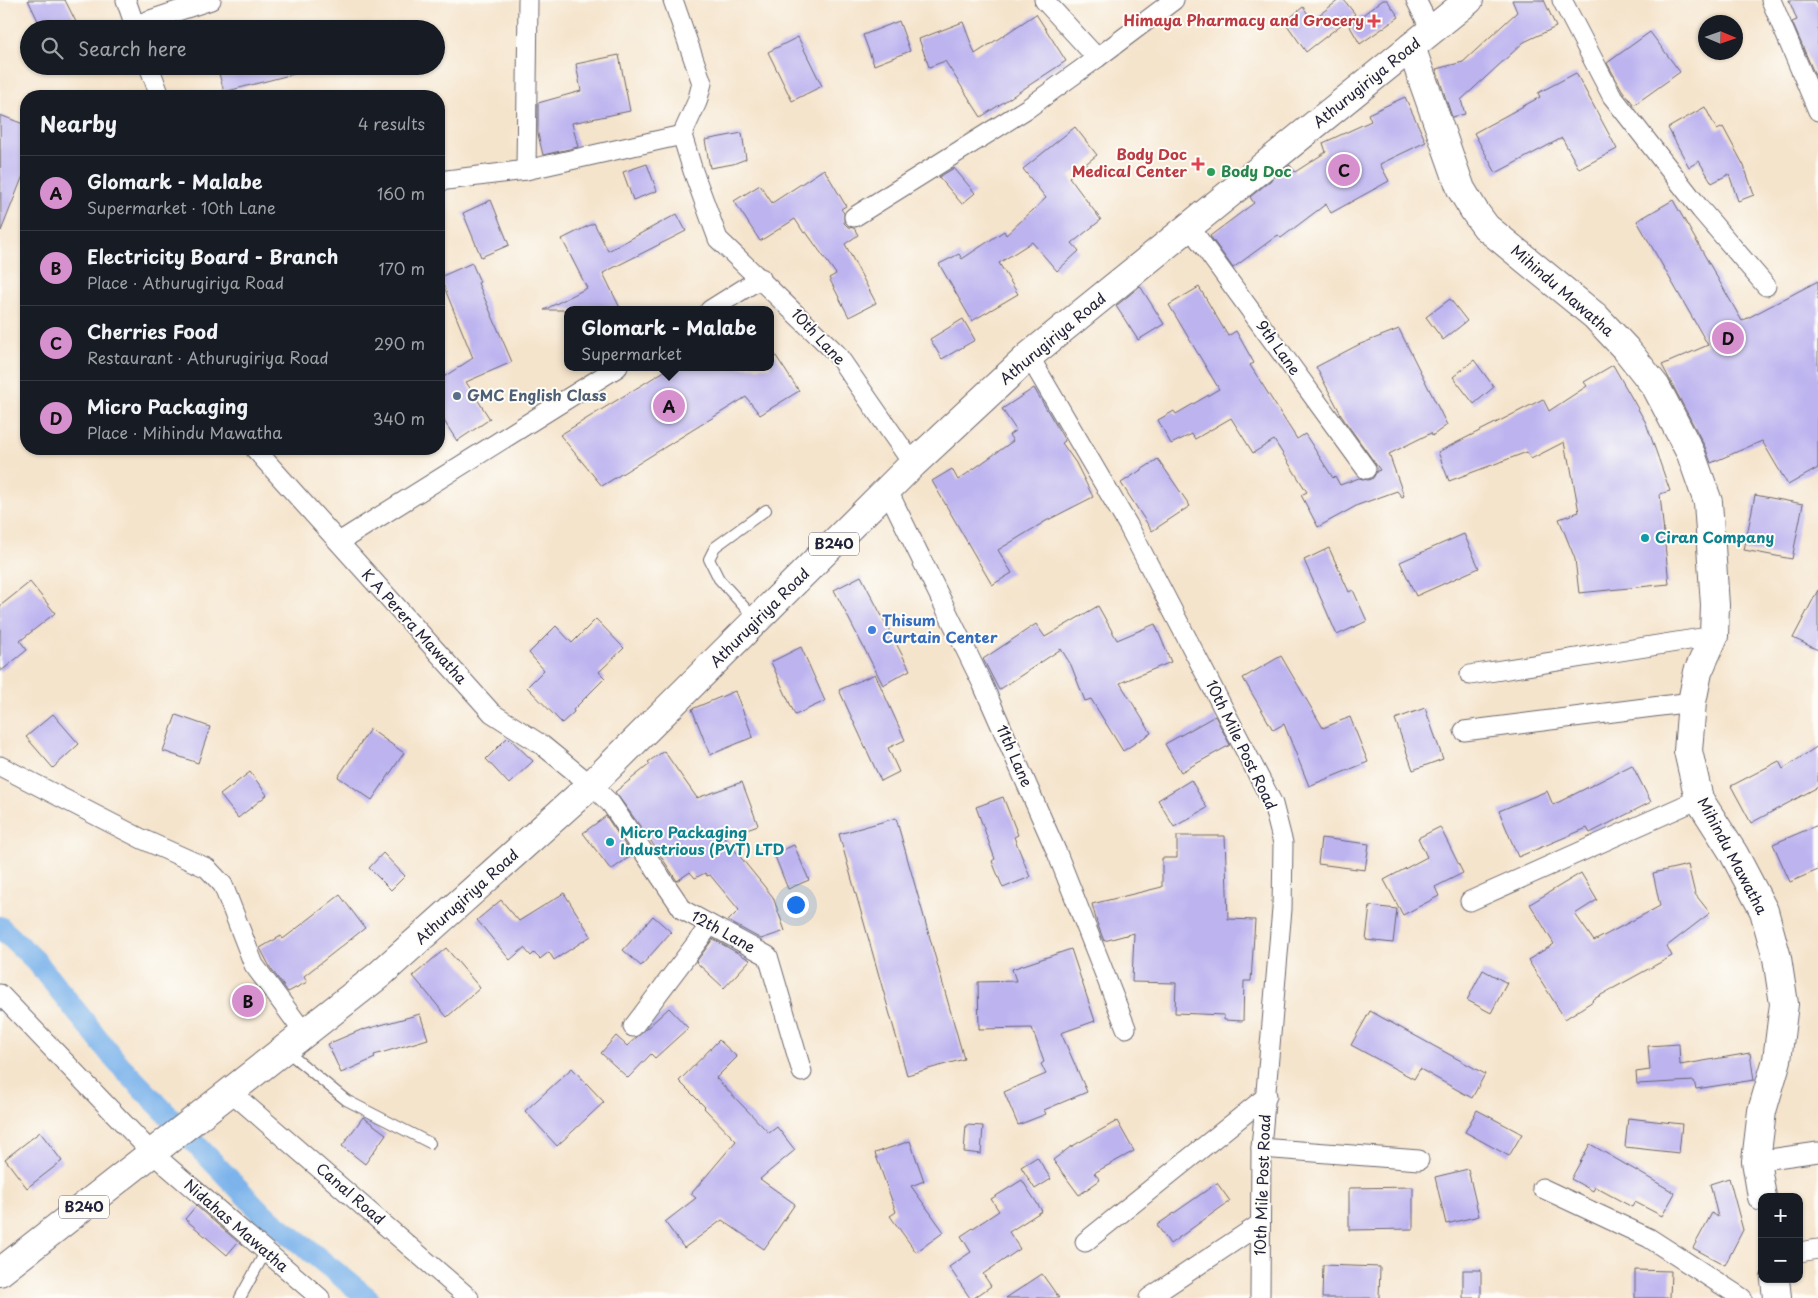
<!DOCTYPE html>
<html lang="en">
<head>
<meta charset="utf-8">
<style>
	:root { --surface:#171b24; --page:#242831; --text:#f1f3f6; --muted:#9ea1a6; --line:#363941; --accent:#d690ce }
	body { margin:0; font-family:"Playpen Sans",sans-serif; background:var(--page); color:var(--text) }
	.controls { position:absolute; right:15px; bottom:15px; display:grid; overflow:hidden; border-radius:10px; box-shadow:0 1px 4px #0004 }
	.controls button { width:45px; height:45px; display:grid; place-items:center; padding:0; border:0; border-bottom:1px solid var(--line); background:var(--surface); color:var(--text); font:25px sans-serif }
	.compass { position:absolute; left:1698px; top:15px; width:45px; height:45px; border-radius:50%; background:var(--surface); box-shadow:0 1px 4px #0004; rotate:92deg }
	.you { position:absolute; left:795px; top:904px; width:18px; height:18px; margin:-12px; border:4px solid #fff; border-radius:50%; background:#1a73e8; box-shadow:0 0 0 8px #1a73e833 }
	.badge { display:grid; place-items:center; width:32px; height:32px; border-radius:50%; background:var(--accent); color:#111; font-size:16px; font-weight:700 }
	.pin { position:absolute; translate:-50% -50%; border:2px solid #fff; box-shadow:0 1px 5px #0006 }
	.popup { position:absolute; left:564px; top:306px; width:210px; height:65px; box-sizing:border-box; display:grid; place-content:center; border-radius:10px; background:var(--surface); filter:drop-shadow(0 1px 4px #0005); font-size:16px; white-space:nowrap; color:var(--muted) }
	.popup b { font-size:19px; color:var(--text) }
	.popup::after { content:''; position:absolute; left:50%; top:100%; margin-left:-10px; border:10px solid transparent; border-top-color:var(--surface) }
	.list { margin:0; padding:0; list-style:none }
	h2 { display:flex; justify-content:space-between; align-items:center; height:65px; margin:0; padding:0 20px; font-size:21px }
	h2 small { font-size:16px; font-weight:400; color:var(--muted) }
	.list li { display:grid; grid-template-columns:32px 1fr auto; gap:15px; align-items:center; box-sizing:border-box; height:75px; padding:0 20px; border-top:1px solid var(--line) }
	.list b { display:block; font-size:19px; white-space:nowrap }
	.list p { margin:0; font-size:16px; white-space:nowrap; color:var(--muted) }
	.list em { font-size:16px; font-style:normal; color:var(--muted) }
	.icon { flex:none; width:28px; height:28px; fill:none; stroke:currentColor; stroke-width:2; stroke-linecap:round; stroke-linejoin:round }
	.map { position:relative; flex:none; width:1818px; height:1298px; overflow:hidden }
	.search { position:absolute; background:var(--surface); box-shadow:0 1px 4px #0004; left:20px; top:20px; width:425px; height:55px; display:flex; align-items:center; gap:12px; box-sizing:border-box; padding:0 18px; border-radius:28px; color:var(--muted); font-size:19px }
	.panel { position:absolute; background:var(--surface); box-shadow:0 1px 4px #0004; left:20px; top:90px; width:425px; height:365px; border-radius:20px }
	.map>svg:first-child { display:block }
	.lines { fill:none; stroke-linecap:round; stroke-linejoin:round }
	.canal { stroke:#7bb3eb; stroke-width:22 }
	.building { fill:#bcb3ef }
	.lane-casing { stroke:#6c666e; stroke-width:12 }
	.street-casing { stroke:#6c666e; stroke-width:21 }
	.secondary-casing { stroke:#6c666e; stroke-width:30 }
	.primary-casing { stroke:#6c666e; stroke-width:30 }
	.lane { stroke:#fff; stroke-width:10 }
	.street { stroke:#fff; stroke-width:19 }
	.secondary { stroke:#fff; stroke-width:28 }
	.primary { stroke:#fff; stroke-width:28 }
	.health-dot { fill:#e0444e; stroke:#fdfcf7; stroke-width:2 }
	.leisure-dot { fill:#2e9e5b; stroke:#fdfcf7; stroke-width:2 }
	.service-dot { fill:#5c6f8a; stroke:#fdfcf7; stroke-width:2 }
	.culture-dot { fill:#0f9aa8; stroke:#fdfcf7; stroke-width:2 }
	.shop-dot { fill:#3f7fe0; stroke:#fdfcf7; stroke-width:2 }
	.labels { text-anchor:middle; stroke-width:4; stroke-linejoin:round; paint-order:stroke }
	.shield { fill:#fdfcf7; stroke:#646373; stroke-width:1 }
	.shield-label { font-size:14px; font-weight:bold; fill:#22223b }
	.health-label { font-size:15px; font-weight:bold; fill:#be3a42; stroke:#fdfcf7; text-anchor:end }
	.street-label { font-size:15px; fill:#22223b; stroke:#fdfcf7 }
	.leisure-label { font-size:15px; font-weight:bold; fill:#27864d; stroke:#fdfcf7; text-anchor:start }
	.service-label { font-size:15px; font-weight:bold; fill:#4e5e75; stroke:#fdfcf7; text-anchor:start }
	.culture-label { font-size:15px; font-weight:bold; fill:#0d838f; stroke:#fdfcf7; text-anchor:start }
	.shop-label { font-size:15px; font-weight:bold; fill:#366cbe; stroke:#fdfcf7; text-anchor:start }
</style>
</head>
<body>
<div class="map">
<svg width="1818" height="1298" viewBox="0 0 1818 1298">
	<rect width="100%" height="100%" fill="#fdfcf7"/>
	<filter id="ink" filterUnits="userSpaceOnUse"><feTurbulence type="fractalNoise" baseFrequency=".02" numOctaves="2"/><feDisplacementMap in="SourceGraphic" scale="10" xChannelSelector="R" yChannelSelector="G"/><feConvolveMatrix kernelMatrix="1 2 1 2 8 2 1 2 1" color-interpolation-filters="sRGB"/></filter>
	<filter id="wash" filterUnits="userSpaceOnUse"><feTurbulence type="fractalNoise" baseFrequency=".0096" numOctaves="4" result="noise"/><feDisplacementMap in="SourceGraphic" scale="20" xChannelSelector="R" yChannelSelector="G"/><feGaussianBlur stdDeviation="1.12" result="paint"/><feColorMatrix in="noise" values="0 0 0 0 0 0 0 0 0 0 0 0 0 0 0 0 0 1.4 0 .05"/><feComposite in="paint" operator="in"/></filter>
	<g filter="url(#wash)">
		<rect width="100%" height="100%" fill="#f5e4cc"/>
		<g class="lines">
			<!-- canal -->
			<polyline class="canal" points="0,927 36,961 116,1061 260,1211 368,1298"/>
		</g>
		<g id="blocks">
			<!-- building -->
			<g class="building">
				<polygon points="28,0 65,0 76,22 63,29 42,29"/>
				<polygon points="1339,0 1344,0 1355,14 1306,52 1285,22 1303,7 1312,20"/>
				<polygon points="1383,0 1387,0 1399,17 1360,44 1349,25"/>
				<polygon points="1512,0 1544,0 1556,27 1524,42 1461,100 1465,114 1452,117 1436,69 1463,62 1517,12"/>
				<polygon points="1789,0 1815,0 1818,8 1818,82 1792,22 1797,20"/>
				<polygon points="1036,14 1066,61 981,117 945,61 929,67 919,39 963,22 975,54"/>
				<polygon points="899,21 910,51 874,65 863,35"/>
				<polygon points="1650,32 1680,72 1634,105 1622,90 1607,63"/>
				<polygon points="798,37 822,86 792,101 768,52"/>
				<polygon points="619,55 630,111 572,123 578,147 543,155 538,134 538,103 581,91 576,64"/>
				<polygon points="217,66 300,66 301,72 224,92"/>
				<polygon points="1576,73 1617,149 1579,169 1562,138 1496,173 1474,133 1540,97 1538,93"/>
				<polygon points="1405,97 1426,142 1380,164 1389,181 1331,213 1326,204 1281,238 1278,235 1233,268 1210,236 1254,203 1250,197 1290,165 1295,172 1326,152 1323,143 1371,121 1368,114"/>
				<polygon points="1705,107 1717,130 1723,127 1744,166 1754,195 1738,201 1729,174 1712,183 1699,161 1689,167 1668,128"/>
				<polygon points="0,115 26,125 26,168 1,231"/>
				<polygon points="1075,127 1097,155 1069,177 1101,220 1072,243 1079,251 1057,271 1032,242 999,263 1018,294 972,321 939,264 959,254 962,259 1004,231 1006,235 1046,198 1023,169"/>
				<polygon points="742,133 746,159 733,164 710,168 705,140"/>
				<polygon points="647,164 657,191 633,200 623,172"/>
				<polygon points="954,168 975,193 962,204 939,177"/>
				<polygon points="824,169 846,206 841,209 844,213 844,223 848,227 854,228 858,235 845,244 876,303 849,317 829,278 836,274 806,232 804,233 795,219 760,241 734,201 760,185 772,203"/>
				<polygon points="491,200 509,245 481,257 463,213"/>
				<polygon points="1673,200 1742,321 1818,281 1818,468 1788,485 1762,441 1711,463 1705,447 1662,365 1708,345 1637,221"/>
				<polygon points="677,214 686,231 603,273 621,310 544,310 587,288 562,239 594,223 608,251"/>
				<polygon points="472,263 480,282 478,283 512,362 466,382 490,419 457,441 439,413 439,380 473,358 440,277"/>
				<polygon points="1140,286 1164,324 1138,340 1116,306"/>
				<polygon points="1199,287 1228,336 1236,331 1254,363 1250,365 1297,439 1305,434 1333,478 1335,476 1340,485 1359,478 1368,480 1373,478 1377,471 1380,470 1344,420 1316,367 1358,345 1399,329 1447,425 1432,436 1431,433 1389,454 1404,496 1402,497 1397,491 1358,505 1318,527 1301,495 1307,492 1274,440 1253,453 1231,418 1195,439 1192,434 1171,444 1158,420 1174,411 1176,414 1219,389 1169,305"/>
				<polygon points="1450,299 1467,321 1443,340 1426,317"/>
				<polygon points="963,319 975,340 942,359 930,339"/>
				<polygon points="770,347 799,391 760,415 746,397 602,486 560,435 671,367 770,367"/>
				<polygon points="1474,360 1494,387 1474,404 1453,377"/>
				<polygon points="1613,365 1646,423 1670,491 1660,494 1669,584 1579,593 1575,559 1559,519 1579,512 1569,458 1567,458 1564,442 1531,459 1527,452 1449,481 1438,452 1543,399 1549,411 1587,386 1584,382"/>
				<polygon points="1034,388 1056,425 1065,441 1062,443 1076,463 1093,497 1046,521 998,550 1012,573 992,585 932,481 952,469 958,480 1013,441 1009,435 1016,430 1002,409"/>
				<polygon points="1158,459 1190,506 1152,531 1121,483"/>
				<polygon points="1755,495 1803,504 1792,559 1744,550"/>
				<polygon points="1464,534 1479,568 1416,596 1400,562"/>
				<polygon points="1329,548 1349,592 1353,590 1367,621 1337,635 1304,560"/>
				<polygon points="861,576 910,670 883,685 834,590"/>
				<polygon points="30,582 55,613 20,641 27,650 0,672 0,606"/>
				<polygon points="1818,590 1818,650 1793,638"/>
				<polygon points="1098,606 1117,640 1155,624 1171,662 1120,683 1151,733 1123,751 1091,699 1085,701 1071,665 1061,649 999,690 983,659 1036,624 1045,637"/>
				<polygon points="596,619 624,648 599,672 605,678 573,710 574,712 562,723 527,687 544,670 529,653 556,626 572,643"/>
				<polygon points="801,647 825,701 795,715 771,662"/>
				<polygon points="1281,656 1323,728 1350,717 1368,762 1309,786 1284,724 1273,730 1243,678"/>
				<polygon points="875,674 905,740 888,748 899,772 881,781 839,690"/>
				<polygon points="735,691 753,737 710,755 692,709"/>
				<polygon points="1425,708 1443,759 1413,770 1395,719"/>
				<polygon points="53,714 79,744 53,768 26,737"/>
				<polygon points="176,715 210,727 198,763 163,751"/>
				<polygon points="1215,716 1230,745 1181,772 1165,744"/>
				<polygon points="370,729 404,753 372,800 338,777"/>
				<polygon points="508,737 533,761 509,784 486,759"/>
				<polygon points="1818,746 1818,787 1751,823 1731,786 1779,761 1783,769"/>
				<polygon points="664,751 697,798 742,782 758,825 724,837 773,897 785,931 761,939 728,921 739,910 710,875 707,876 705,873 695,878 690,872 677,881 651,841 615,792 650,764 648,762"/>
				<polygon points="1632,765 1651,802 1590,833 1587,828 1518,857 1499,811 1547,791 1553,805"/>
				<polygon points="250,772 267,795 238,818 220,795"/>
				<polygon points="1191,780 1207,808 1174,827 1158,800"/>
				<polygon points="1003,797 1018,835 1014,837 1030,877 1003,888 992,861 995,859 976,807"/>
				<polygon points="606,816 632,855 611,870 583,833"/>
				<polygon points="896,818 964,1059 907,1075 839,834"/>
				<polygon points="1818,825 1818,870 1790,882 1773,844"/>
				<polygon points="1440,827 1463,873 1435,887 1439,896 1403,915 1384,880 1427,857 1418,838"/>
				<polygon points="1177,836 1225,836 1228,919 1255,920 1251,981 1244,981 1243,1021 1224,1020 1224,1015 1175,1013 1176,983 1132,982 1134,933 1104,941 1097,923 1092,904 1162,887 1162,858 1177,858"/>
				<polygon points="1321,838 1369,844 1365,870 1318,864"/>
				<polygon points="794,845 809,880 788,889 774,854"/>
				<polygon points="383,853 405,876 391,890 369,868"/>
				<polygon points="1688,865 1695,894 1710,913 1667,946 1672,956 1592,1000 1593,1001 1565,1019 1528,960 1554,944 1530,904 1581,873 1597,900 1575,914 1594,941 1660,906 1653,873"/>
				<polygon points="564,893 591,936 554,960 549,952 540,959 534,953 531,956 524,948 510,960 477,920 501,900 519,921"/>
				<polygon points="340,895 365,928 304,976 307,982 288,992 271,969 260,948 281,936 283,939"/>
				<polygon points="1370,906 1397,909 1393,943 1366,940"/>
				<polygon points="653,916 671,932 641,966 623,950"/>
				<polygon points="713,939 750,960 724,988 696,962"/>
				<polygon points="446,948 480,988 447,1017 413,976"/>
				<polygon points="1071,949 1095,1021 1061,1033 1087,1092 1044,1110 1046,1114 1018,1125 1004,1092 1046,1074 1041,1064 1044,1062 1032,1028 979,1029 978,982 1016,981 1012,969"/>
				<polygon points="1483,970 1507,983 1491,1013 1467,1000"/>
				<polygon points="245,985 264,1005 250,1018 232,998"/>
				<polygon points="669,1008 688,1028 655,1058 651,1054 628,1078 601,1053 616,1036 627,1046"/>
				<polygon points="1370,1011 1485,1074 1472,1098 1420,1069 1414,1079 1351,1045"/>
				<polygon points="420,1014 428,1039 374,1055 375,1058 341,1073 328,1044 363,1029 363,1030"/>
				<polygon points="719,1040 737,1057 716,1078 769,1133 777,1127 795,1150 760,1179 795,1204 764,1249 722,1220 684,1248 665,1222 696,1198 691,1194 736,1141 704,1108 705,1107 679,1081"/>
				<polygon points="1679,1044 1680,1065 1750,1053 1754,1080 1696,1089 1694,1081 1637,1084 1636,1072 1650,1070 1648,1046"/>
				<polygon points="572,1068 604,1102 557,1146 525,1111"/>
				<polygon points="1477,1110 1522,1134 1509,1156 1465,1132"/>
				<polygon points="363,1117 386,1134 365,1164 342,1146"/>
				<polygon points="1628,1118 1682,1124 1679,1153 1625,1147"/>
				<polygon points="1117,1121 1134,1151 1094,1173 1100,1180 1079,1195 1053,1160 1069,1148"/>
				<polygon points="966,1125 983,1126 981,1154 964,1152"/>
				<polygon points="40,1132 62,1161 27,1188 5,1159"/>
				<polygon points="910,1141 924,1181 911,1186 944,1232 916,1252 890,1216 896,1212 875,1153"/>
				<polygon points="1590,1144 1675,1193 1662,1216 1635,1202 1632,1207 1595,1187 1593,1191 1571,1179"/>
				<polygon points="1037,1157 1051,1179 1035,1189 1021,1167"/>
				<polygon points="1468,1169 1479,1216 1446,1224 1435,1177"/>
				<polygon points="1729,1178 1743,1230 1725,1265 1693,1248 1712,1213 1718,1217 1710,1184"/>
				<polygon points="1022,1180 1042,1211 1009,1232 1020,1249 983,1274 991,1286 974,1298 970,1298 949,1267 971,1252 961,1236 999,1211 991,1199"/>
				<polygon points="1217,1183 1230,1201 1170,1244 1157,1225"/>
				<polygon points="1413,1187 1413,1229 1349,1230 1349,1188"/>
				<polygon points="196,1206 238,1242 227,1255 185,1219"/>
				<polygon points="1323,1265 1380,1267 1379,1298 1322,1298"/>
				<rect x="1463" y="1270" width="18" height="28"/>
				<polygon points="1635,1270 1671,1271 1670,1298 1635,1298"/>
				<polygon points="1042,1274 1059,1298 1006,1298"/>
			</g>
		</g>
	</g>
	<g filter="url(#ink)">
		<use href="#blocks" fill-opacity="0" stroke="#6c666e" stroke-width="1"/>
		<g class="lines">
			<defs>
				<g id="lane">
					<polyline points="756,620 719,579 709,559 715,547 766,510"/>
					<polyline points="285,1050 346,1100 430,1143"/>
					<polyline points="240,1298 266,1251"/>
				</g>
				<g id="street">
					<polyline points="126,0 136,29"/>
					<polyline points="1044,0 1097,58 1174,0"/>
					<polyline points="1416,0 1431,30"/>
					<polyline points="1562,0 1612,96 1701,210 1766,286"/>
					<polyline points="1771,0 1818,111"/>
					<polyline points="135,25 211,0"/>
					<polyline points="149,66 160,96"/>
					<polyline points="682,135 693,171 718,239 836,353 913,464"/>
					<polyline points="526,170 528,0"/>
					<polyline points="439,181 526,170 682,135 697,102 702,83 673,0"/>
					<polyline points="854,217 1028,108 1097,58"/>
					<polyline points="1189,226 1366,469"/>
					<polyline points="710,310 761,278"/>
					<polyline points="1029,356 1128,525 1273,804 1283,843 1282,909 1261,1148 1260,1298"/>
					<polyline points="255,449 492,713 542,745 591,785 611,804 683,910 768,956 802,1072"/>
					<polyline points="888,491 982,683 1057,853 1126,1028"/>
					<polyline points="339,542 618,367"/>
					<polyline points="1470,675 1714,636"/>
					<polyline points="1464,731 1692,702"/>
					<polyline points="0,766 142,839 207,868 223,885 254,965 305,1034"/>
					<polyline points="1470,901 1699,799"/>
					<polyline points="0,994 152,1153 320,1298"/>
					<polyline points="633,1027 710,925"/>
					<polyline points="230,1091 469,1298"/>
					<polyline points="1261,1148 1419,1160"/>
					<polyline points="1756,1161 1818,1152"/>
					<polyline points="1542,1188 1649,1238 1742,1298"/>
					<polyline points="1085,1242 1267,1096"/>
					<polyline points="1799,1252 1818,1249"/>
					<polyline points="1149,1298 1260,1224"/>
				</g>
				<g id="secondary">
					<polyline points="1411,47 1461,189 1475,212 1486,227 1595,316 1626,349 1656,387 1691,454 1708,502 1715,605 1714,636 1698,672 1692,702 1688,751 1699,799 1734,854 1764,911 1777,958 1784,1004 1777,1060 1762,1111 1756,1161 1762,1197"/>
					<polyline points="1775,1279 1777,1298"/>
				</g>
				<polyline id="primary" points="0,1272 379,975 591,785 913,464 1029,356 1469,0"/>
			</defs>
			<!-- lane casing -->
			<use href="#lane" class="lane-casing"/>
			<!-- street casing -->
			<use href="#street" class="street-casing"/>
			<!-- secondary casing -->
			<use href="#secondary" class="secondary-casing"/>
			<!-- primary casing -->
			<use href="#primary" class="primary-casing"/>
			<!-- lane -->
			<use href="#lane" class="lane"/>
			<!-- street -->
			<use href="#street" class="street"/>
			<!-- secondary -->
			<use href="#secondary" class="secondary"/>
			<!-- primary -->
			<use href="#primary" class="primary"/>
		</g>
	</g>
	<!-- markers -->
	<g class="health-dot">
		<path d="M1371.5 13.5h5v5h5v5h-5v5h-5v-5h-5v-5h5z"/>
		<path d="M1195.5 156.5h5v5h5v5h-5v5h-5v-5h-5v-5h5z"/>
	</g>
	<circle class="leisure-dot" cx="1211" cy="172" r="5"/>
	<circle class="service-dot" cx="457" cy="396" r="5"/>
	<g class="culture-dot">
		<circle cx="1645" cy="538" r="5"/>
		<circle cx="610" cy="842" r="5"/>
	</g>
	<circle class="shop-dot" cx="872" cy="630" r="5"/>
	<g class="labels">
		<!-- shield labels -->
		<g class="shield">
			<rect x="809" y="532.5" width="50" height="23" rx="4"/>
			<rect x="59" y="1195.5" width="50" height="23" rx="4"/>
		</g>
		<g class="shield-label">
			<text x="834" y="549">B240</text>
			<text x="84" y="1212">B240</text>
		</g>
		<!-- health labels -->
		<g class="health-label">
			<text x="1364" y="26">Himaya Pharmacy and Grocery</text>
			<text x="1187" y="160">Body Doc<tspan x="1187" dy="17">Medical Center</tspan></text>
		</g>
		<!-- street labels -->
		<g class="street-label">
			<text transform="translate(1367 83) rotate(-39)" y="5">Athurugiriya Road</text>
			<text transform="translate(1562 291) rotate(41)" y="5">Mihindu Mawatha</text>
			<text transform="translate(818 337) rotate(47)" y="5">10th Lane</text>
			<text transform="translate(1053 339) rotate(-40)" y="5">Athurugiriya Road</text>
			<text transform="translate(1278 348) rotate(54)" y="5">9th Lane</text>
			<text transform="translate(760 618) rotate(-45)" y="5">Athurugiriya Road</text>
			<text transform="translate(414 627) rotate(48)" y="5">K A Perera Mawatha</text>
			<text transform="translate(1241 745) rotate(64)" y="5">10th Mile Post Road</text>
			<text transform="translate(1014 756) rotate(66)" y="5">11th Lane</text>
			<text transform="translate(1732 856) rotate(62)" y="5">Mihindu Mawatha</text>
			<text transform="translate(467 897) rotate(-42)" y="5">Athurugiriya Road</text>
			<text transform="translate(723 932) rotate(29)" y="5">12th Lane</text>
			<text transform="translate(1263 1185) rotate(-88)" y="5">10th Mile Post Road</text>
			<text transform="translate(350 1194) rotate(41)" y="5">Canal Road</text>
			<text transform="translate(236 1226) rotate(41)" y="5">Nidahas Mawatha</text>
		</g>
		<!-- leisure labels -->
		<g class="leisure-label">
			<text x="1221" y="177">Body Doc</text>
		</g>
		<!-- service labels -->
		<g class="service-label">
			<text x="467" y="401">GMC English Class</text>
		</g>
		<!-- culture labels -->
		<g class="culture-label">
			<text x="1655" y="543">Ciran Company</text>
			<text x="620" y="838">Micro Packaging<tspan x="620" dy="17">Industrious (PVT) LTD</tspan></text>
		</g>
		<!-- shop labels -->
		<g class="shop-label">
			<text x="882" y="626">Thisum<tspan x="882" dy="17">Curtain Center</tspan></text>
		</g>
	</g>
</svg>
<div class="controls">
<button>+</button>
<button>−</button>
</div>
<svg class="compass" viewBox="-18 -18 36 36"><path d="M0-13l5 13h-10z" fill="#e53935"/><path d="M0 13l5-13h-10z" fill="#9ea1a6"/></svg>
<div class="you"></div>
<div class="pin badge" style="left:669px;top:406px">A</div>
<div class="popup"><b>Glomark - Malabe</b>Supermarket</div>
<div class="pin badge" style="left:248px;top:1001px">B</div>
<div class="pin badge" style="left:1344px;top:170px">C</div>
<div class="pin badge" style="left:1728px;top:338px">D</div>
<div class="search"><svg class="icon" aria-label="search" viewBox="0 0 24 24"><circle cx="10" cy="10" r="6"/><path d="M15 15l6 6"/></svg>Search here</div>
<section class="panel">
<h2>Nearby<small>4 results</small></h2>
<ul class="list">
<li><span class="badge">A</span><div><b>Glomark - Malabe</b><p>Supermarket · 10th Lane</p></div><em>160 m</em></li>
<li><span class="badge">B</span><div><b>Electricity Board - Branch</b><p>Place · Athurugiriya Road</p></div><em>170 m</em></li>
<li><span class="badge">C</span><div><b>Cherries Food</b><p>Restaurant · Athurugiriya Road</p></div><em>290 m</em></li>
<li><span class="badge">D</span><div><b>Micro Packaging</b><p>Place · Mihindu Mawatha</p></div><em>340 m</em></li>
</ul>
</section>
</div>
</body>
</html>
